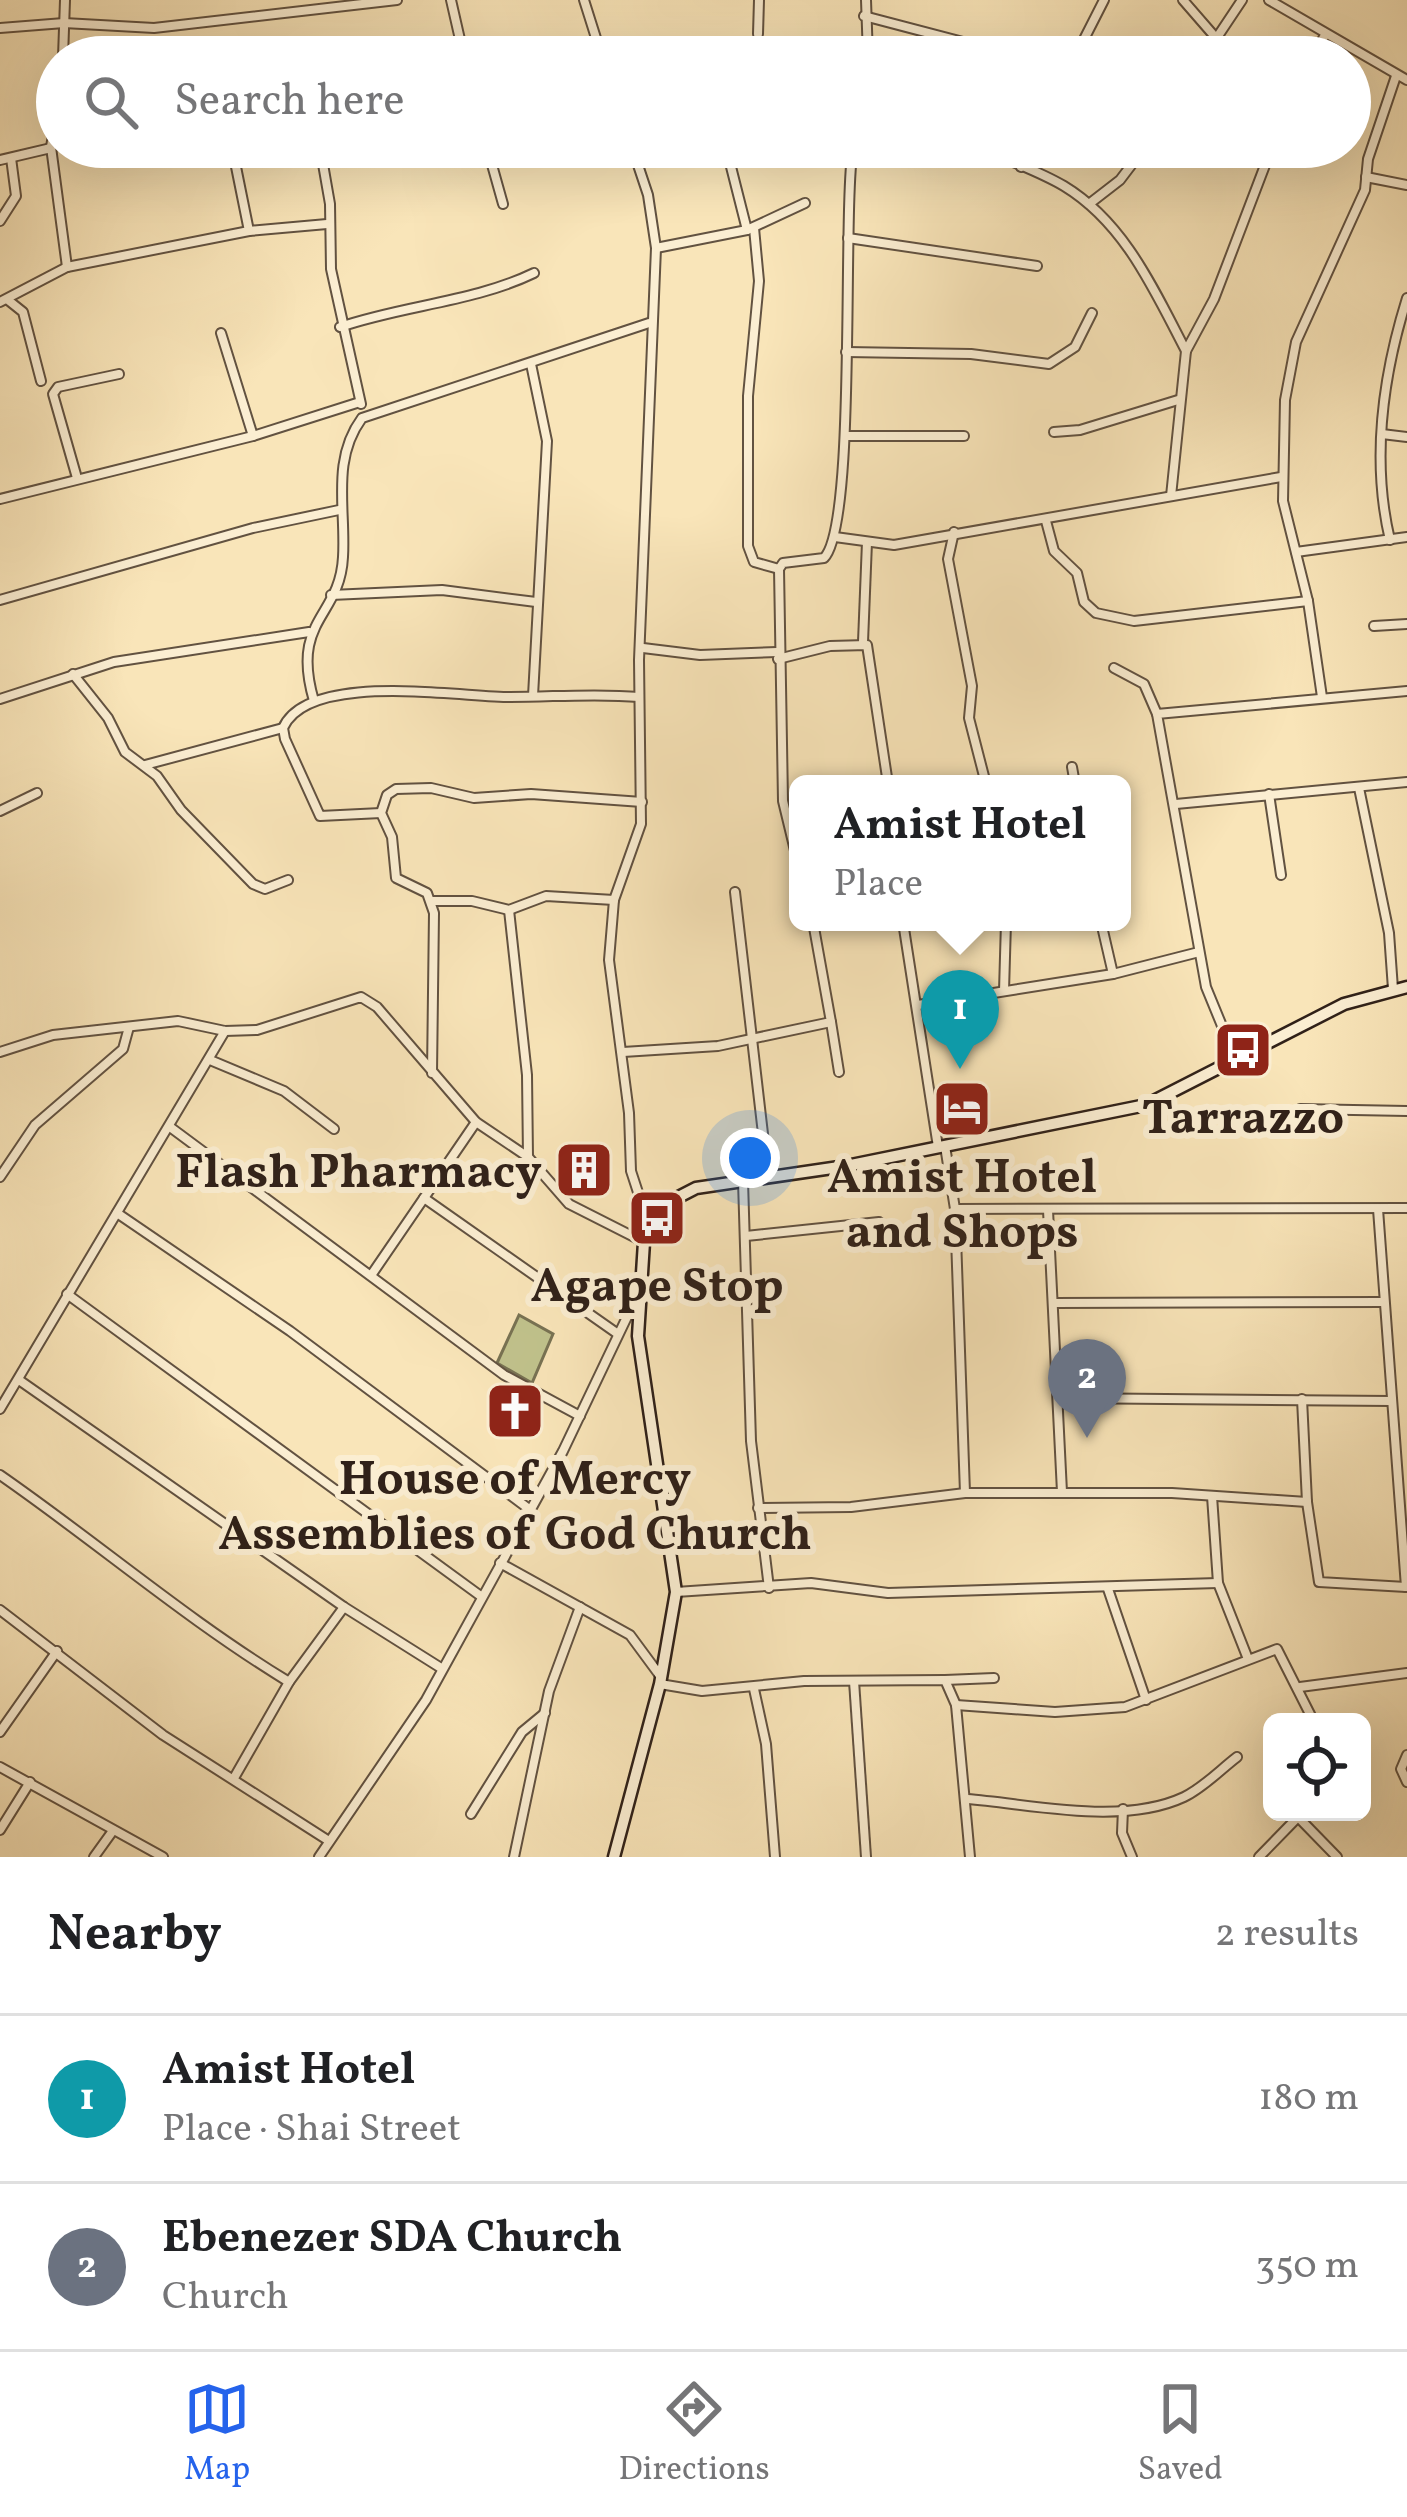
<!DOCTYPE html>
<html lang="en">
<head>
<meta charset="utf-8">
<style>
	:root { --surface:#fff; --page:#f2f2f2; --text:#202124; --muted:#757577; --line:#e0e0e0; --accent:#2563eb }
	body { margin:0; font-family:Vollkorn,serif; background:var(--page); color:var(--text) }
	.controls { position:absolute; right:36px; bottom:36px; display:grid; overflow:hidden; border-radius:18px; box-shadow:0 12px 48px #0002 }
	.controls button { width:108px; height:108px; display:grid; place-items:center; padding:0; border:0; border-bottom:3px solid var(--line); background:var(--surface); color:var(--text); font:60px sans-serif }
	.you { position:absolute; left:750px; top:1158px; width:42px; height:42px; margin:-30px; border:9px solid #fff; border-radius:50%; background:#1a73e8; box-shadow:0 0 0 18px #1a73e833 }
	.badge { display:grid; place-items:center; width:78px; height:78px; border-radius:50%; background:var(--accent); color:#fff; font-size:39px; font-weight:700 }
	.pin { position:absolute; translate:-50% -99px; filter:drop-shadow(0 3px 6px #0008) }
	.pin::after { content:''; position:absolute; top:63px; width:42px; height:36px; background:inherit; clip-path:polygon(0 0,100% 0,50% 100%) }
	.popup { position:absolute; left:789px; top:775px; width:342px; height:156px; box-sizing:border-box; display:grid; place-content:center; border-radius:18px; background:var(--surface); filter:drop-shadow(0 3px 9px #0005); font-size:39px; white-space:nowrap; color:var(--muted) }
	.popup b { font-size:45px; color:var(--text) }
	.popup::after { content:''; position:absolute; left:50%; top:100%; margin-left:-24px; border:24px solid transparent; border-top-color:var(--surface) }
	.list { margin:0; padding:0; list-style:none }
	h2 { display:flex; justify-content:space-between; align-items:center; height:156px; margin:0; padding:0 48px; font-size:51px }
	h2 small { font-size:39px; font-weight:400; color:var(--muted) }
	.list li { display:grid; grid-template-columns:78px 1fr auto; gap:36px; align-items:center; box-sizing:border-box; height:168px; padding:0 48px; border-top:3px solid var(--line) }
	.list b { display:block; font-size:45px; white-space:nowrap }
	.list p { margin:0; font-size:39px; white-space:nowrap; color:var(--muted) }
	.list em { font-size:39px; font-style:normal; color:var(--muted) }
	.icon { flex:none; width:66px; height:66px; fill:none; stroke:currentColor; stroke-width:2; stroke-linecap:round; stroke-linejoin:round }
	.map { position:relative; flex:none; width:1407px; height:1857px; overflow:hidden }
	.search { position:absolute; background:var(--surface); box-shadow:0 12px 48px #0002; left:36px; right:36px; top:36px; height:132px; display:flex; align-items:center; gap:30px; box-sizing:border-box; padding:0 42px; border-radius:66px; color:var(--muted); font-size:45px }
	.sheet { height:492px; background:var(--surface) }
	nav { display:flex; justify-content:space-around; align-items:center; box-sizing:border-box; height:168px; border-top:3px solid var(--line); background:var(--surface); font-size:33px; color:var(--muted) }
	nav a { display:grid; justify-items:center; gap:6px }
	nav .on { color:var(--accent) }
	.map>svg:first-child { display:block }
	.green { fill:#c1c38d; stroke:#787253; stroke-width:3 }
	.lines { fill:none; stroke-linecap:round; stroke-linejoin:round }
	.street-casing { stroke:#625241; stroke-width:12 }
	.secondary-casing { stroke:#302119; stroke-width:15 }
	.street { stroke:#fbeed2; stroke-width:8 }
	.secondary { stroke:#fbeed2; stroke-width:10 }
	.labels { text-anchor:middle; stroke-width:12; stroke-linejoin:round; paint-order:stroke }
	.poi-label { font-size:48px; font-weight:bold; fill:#302119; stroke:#fbeed2 }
</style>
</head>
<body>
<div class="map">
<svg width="1407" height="1857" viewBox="0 0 1407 1857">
	<rect width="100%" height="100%" fill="#f9e5b9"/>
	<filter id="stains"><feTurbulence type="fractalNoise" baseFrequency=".00167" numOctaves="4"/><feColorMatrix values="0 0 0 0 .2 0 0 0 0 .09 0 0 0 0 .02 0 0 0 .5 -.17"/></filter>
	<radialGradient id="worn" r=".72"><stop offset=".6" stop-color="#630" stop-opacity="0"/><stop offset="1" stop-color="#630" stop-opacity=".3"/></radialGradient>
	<!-- green -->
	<polygon class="green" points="519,1315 553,1334 532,1383 497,1363"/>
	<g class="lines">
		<defs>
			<g id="street">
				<polyline points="451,0 464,57"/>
				<polyline points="584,0 602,57"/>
				<polyline points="866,0 868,57"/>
				<polyline points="1183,0 1216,38"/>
				<polyline points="1269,0 1407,80"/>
				<polyline points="864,16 1020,57"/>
				<polyline points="0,28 64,23 154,28 397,0"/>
				<polyline points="758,34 759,0"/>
				<polyline points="695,46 698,57"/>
				<polyline points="63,57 65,0"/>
				<polyline points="1075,57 1104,0"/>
				<polyline points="1204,57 1242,0"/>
				<polyline points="1313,57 1325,35"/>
				<polyline points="57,111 51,147 67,267"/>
				<polyline points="232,147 249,231"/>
				<polyline points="320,147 330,204 331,269 361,404"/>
				<polyline points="487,147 503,204"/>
				<polyline points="632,147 648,195 656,248 639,660 641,824 614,900 609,960 629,1113 631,1171 649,1226"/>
				<polyline points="726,147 747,230"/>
				<path d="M978,147C1006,160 1037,170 1064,186C1125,223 1154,290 1186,351"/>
				<polyline points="0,160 51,148"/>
				<polyline points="1021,167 1031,147"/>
				<polyline points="1366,177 1407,185"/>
				<polyline points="1089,204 1120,180 1145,147"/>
				<polyline points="0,221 16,196 11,158"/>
				<polyline points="754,228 759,281 748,396 748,546 754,562 779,569"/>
				<polyline points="848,238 1037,266"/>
				<polyline points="656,248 747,230 805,203"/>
				<polyline points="8,300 23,312 41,381"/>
				<polyline points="0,302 67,267 249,231 327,224"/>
				<path d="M340,327C404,305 474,302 534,273"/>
				<polyline points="221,333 253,436"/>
				<polyline points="846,352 971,354 1049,364 1075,347 1092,313"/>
				<polyline points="531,364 547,441 533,696"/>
				<polyline points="1054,432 1080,430 1178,400"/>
				<polyline points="1382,434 1407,437"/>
				<polyline points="845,436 964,436"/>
				<polyline points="77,478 53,394 58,387 119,374"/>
				<polyline points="1171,496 1186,351 1214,299 1272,147"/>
				<polyline points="0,499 253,436 360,402"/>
				<polyline points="1046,521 1054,551 1077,573 1084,602 1096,613 1134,621 1308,601"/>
				<polyline points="954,532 948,559 972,686 969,718 986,784"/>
				<polyline points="835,537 894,545 1281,477"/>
				<path d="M1390,540C1371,460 1383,375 1407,298"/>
				<polyline points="1296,552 1407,537"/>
				<polyline points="331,595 442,590 536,602"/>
				<polyline points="0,600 253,528 339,510"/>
				<polyline points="1374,626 1407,624"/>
				<polyline points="863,642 867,542"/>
				<polyline points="643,648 700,655 777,652"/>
				<polyline points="778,659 830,646 867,645 888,784"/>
				<polyline points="1114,668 1144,684 1157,714"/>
				<polyline points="73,674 108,718 125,752 157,776 181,810 253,884 265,889 288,880"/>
				<polyline points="1322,697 1308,601 1283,501 1285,400 1296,342 1365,190 1368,159 1396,76"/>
				<polyline points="0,699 114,662 309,632"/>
				<path d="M314,701C290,619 340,618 343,557C346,509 331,460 362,418L649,323"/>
				<polyline points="145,765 283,728"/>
				<polyline points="1072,767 1075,784"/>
				<polyline points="1359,788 1389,933 1393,989"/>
				<polyline points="1269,794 1281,875"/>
				<polyline points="1176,804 1407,782"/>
				<polyline points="0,811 37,793"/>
				<path d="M381,813L320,816L285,739L283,728C308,671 458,697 510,697C553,697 596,693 639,697"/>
				<path d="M798,863L783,801L779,569L783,563L824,558C857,525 842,216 853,147"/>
				<polyline points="735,892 768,1177"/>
				<polyline points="431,901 472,901 509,910 546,896 614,900"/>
				<polyline points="509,910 527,1075 528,1157"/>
				<polyline points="903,922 938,1147"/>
				<polyline points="1101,922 1113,974"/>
				<polyline points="1004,991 1006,922"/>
				<polyline points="918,1005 1113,974 1199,952"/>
				<polyline points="831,1022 839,1072"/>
				<polyline points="0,1052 53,1035 178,1021 225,1031 257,1030 361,997 377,1007 476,1122 528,1157 569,1204 644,1242"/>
				<polyline points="623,1052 718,1046 831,1022 813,922"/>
				<polyline points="210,1060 284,1091 334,1129"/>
				<polyline points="1236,1060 1206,987 1157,714 1407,691"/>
				<polyline points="432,1073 434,913 427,893 396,878 392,837 381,813 387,795 396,789 431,788 474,798 531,794 642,802"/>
				<polyline points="1300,1109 1407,1111"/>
				<polyline points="170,1127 504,1375 580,1416"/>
				<polyline points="945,1146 955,1209 965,1493"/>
				<polyline points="0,1177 35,1125 123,1049 129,1027"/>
				<polyline points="743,1181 751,1441 769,1588"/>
				<polyline points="424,1198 618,1334"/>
				<polyline points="955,1209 1407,1208"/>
				<polyline points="1378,1209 1406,1587"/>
				<polyline points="1048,1210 1062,1492"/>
				<polyline points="117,1213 290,1331 529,1509"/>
				<polyline points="746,1236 879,1222"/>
				<polyline points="372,1274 476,1122"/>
				<polyline points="67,1294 482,1597"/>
				<polyline points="1055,1303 1384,1302"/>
				<polyline points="19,1380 344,1607 441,1668"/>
				<polyline points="1059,1398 1391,1401"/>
				<polyline points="1302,1399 1307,1502 1319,1582 1406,1587"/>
				<polyline points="0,1409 225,1031"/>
				<path d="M0,1475C98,1543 187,1620 289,1682"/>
				<polyline points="1212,1496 1218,1583 1248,1659"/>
				<polyline points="758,1508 851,1507 965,1493 1172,1493 1307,1502"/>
				<polyline points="500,1563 630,1635 661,1677"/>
				<polyline points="1108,1589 1146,1700"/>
				<polyline points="676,1592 811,1583 888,1593 1218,1583"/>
				<polyline points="0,1610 163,1735 329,1841"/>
				<polyline points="945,1680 994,1678"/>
				<polyline points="854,1681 866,1857"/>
				<polyline points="660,1684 702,1691 804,1681 945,1680 956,1705 970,1857"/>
				<polyline points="1300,1687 1407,1673"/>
				<polyline points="754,1689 766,1744 775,1857"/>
				<polyline points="956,1705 1055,1712 1125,1707 1277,1649 1314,1722"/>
				<polyline points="0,1732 57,1651"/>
				<polyline points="1407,1755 1401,1769 1407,1782"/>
				<polyline points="0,1767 163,1857"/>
				<polyline points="234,1778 289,1682 344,1607"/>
				<path d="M967,1799C1032,1804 1122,1826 1184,1797C1203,1788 1220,1770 1237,1757"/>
				<polyline points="1123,1809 1122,1833 1132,1857"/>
				<polyline points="471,1814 522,1732 545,1713"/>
				<polyline points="0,1830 30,1782"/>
				<polyline points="94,1857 112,1832"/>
				<polyline points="319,1857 426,1700 563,1451 637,1296"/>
				<polyline points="514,1857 549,1691 580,1607"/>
				<polyline points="1259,1857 1298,1817 1337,1857"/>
			</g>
			<polyline id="secondary" points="614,1857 660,1684 676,1592 638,1336 644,1242 663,1205 696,1188 846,1166 1146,1105 1344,1004 1407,987"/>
		</defs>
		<!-- street casing -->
		<use href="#street" class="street-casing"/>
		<!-- secondary casing -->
		<use href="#secondary" class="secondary-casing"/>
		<!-- street -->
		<use href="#street" class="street"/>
		<!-- secondary -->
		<use href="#secondary" class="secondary"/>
	</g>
	<!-- icons -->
	<defs>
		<symbol id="bus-square" viewBox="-11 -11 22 22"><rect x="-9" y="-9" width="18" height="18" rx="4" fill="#8f2418" stroke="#fbeed2"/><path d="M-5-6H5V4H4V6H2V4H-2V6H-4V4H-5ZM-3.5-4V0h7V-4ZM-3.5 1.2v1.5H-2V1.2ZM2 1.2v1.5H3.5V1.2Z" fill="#fff"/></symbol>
		<symbol id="hotel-square" viewBox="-11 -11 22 22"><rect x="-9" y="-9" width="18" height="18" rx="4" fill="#8f2418" stroke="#fbeed2"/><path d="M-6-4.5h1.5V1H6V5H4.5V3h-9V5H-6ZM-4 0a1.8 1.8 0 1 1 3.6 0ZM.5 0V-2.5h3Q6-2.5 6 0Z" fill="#fff"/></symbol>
		<symbol id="building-square" viewBox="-11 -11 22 22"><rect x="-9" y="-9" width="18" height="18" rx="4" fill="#8f2418" stroke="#fbeed2"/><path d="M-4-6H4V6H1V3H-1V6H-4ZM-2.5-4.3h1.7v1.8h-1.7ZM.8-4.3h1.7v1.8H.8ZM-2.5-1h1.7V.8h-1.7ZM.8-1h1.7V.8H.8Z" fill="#fff"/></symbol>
		<symbol id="church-square" viewBox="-11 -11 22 22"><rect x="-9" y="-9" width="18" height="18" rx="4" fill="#8f2418" stroke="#fbeed2"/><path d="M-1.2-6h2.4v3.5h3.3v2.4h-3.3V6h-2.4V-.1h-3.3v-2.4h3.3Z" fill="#fff"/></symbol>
	</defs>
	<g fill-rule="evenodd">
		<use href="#bus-square" x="1210" y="1017" width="66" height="66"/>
		<use href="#hotel-square" x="929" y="1076" width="66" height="66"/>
		<use href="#building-square" x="551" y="1137" width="66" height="66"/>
		<use href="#bus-square" x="624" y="1185" width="66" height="66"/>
		<use href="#church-square" x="482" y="1378" width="66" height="66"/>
	</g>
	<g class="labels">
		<!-- poi labels -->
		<g class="poi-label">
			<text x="1243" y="1133">Tarrazzo</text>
			<text x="542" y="1187" text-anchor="end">Flash Pharmacy</text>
			<text x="962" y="1192">Amist Hotel<tspan x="962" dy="55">and Shops</tspan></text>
			<text x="657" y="1301">Agape Stop</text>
			<text x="515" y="1494">House of Mercy<tspan x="515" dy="55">Assemblies of God Church</tspan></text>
		</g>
	</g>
	<rect width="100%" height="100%" filter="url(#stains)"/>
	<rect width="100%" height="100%" fill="url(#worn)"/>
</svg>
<div class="controls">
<button><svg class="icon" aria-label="locate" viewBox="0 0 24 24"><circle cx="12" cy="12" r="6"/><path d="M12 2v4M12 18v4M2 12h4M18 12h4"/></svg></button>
</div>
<div class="you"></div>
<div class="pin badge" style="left:960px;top:1069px;background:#0f9aa8">1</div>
<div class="popup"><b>Amist Hotel</b>Place</div>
<div class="pin badge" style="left:1087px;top:1438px;background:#6b7280">2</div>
<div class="search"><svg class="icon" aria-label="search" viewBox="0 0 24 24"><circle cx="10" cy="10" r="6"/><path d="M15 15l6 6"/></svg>Search here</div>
</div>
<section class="sheet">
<h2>Nearby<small>2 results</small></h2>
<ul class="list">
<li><span class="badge" style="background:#0f9aa8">1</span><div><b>Amist Hotel</b><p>Place · Shai Street</p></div><em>180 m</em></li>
<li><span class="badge" style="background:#6b7280">2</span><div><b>Ebenezer SDA Church</b><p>Church</p></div><em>350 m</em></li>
</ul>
</section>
<nav>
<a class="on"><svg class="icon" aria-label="map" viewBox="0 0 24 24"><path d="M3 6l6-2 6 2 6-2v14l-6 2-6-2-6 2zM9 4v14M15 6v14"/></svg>Map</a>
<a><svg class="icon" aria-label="directions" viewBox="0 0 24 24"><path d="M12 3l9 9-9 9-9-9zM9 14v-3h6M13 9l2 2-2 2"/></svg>Directions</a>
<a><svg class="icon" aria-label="saved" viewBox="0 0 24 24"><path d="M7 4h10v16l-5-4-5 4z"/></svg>Saved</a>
</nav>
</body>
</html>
